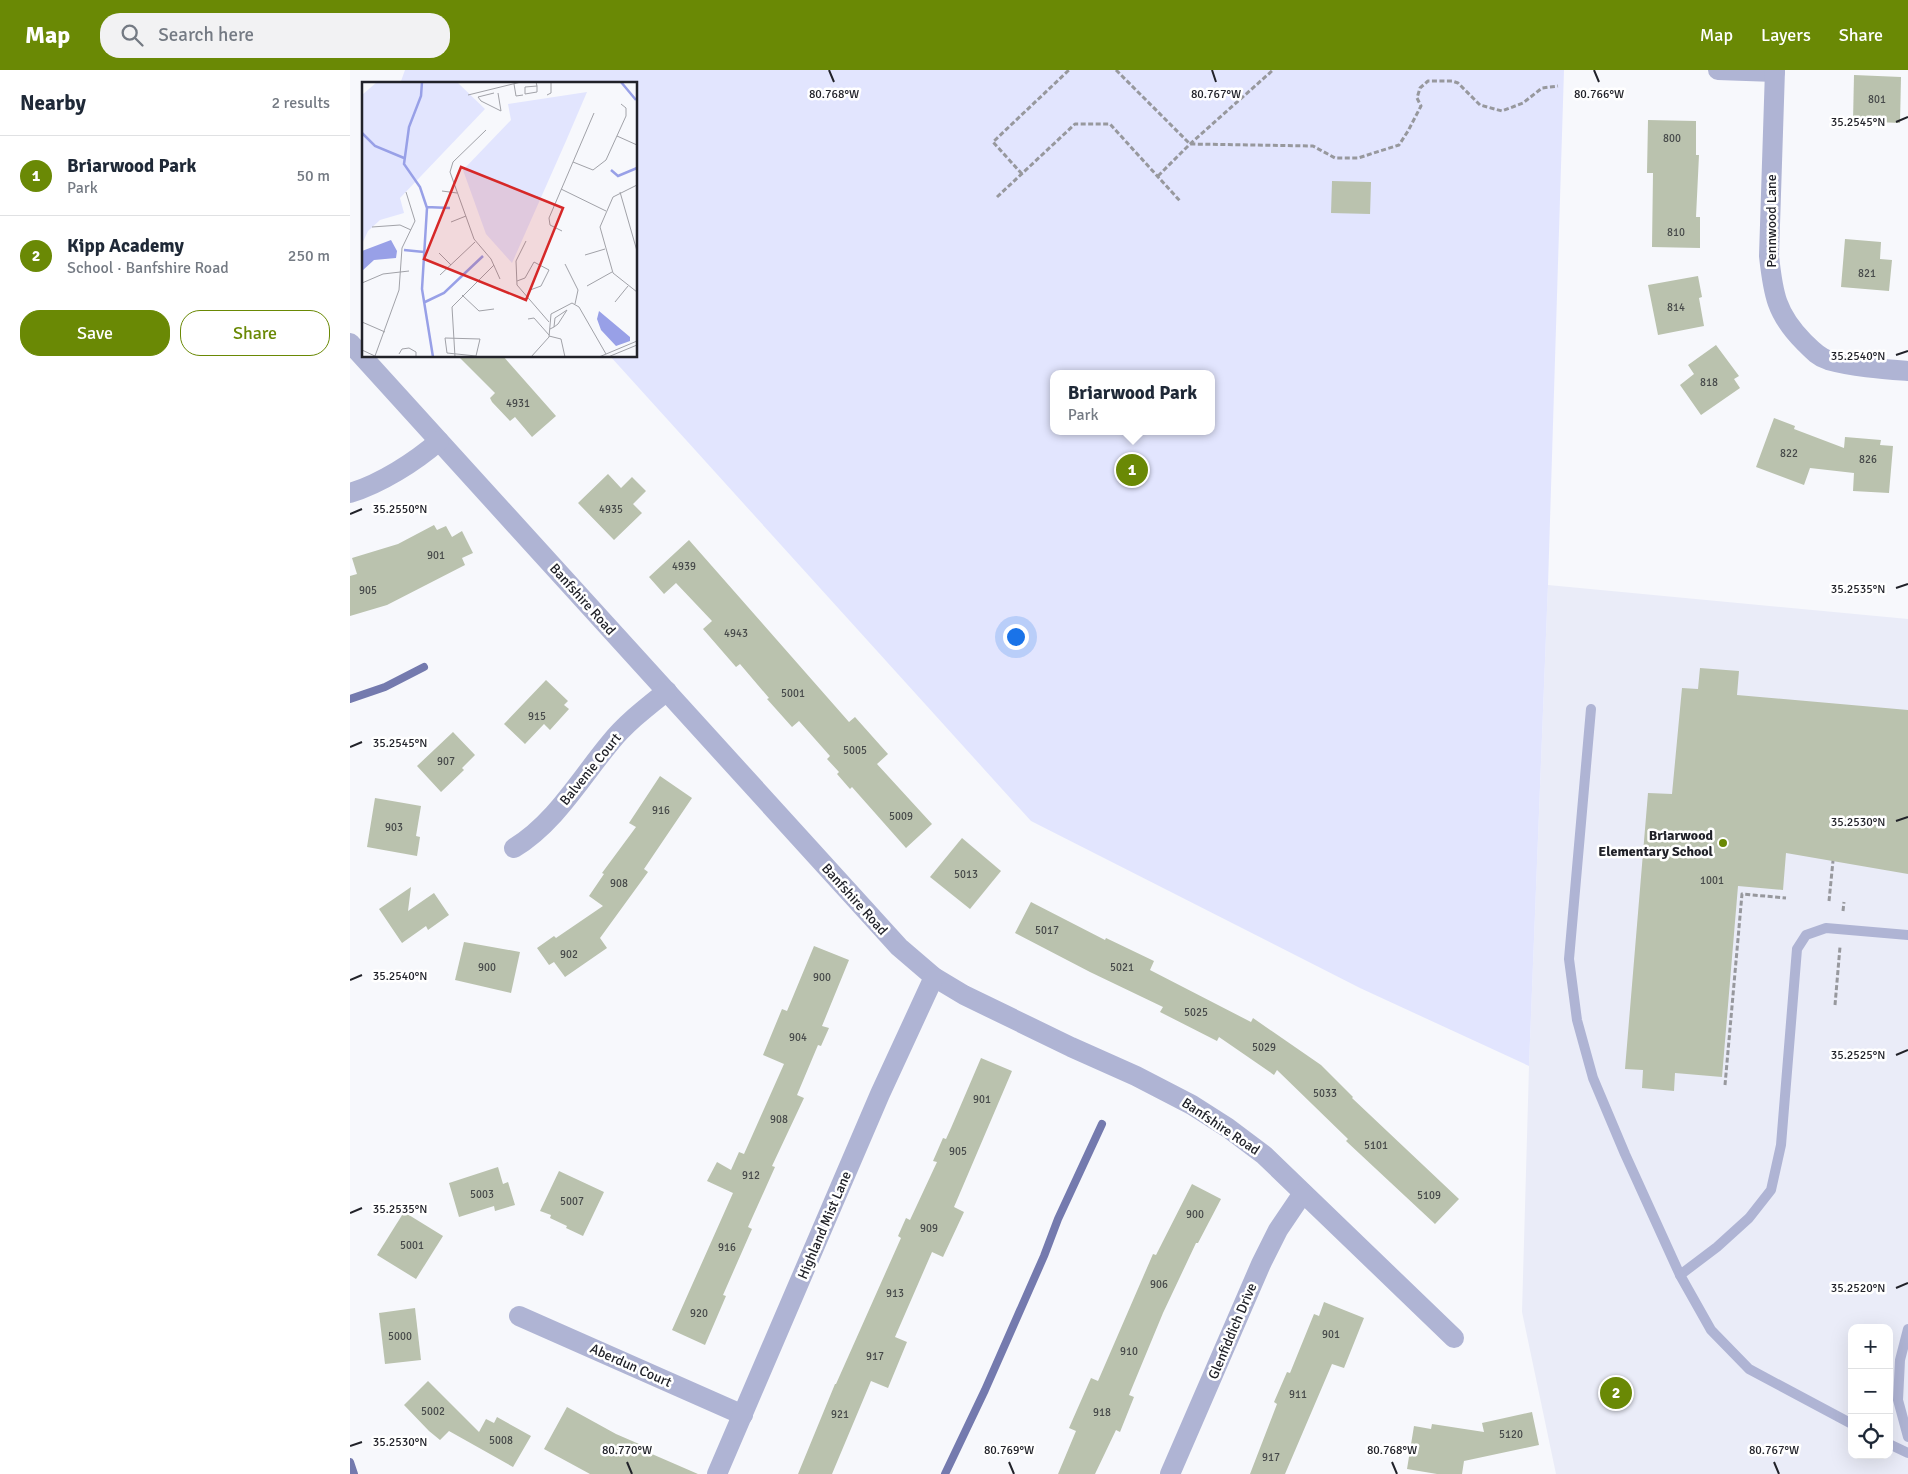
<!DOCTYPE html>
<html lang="en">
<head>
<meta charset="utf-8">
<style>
	:root { --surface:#fff; --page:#f2f2f3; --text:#1f2937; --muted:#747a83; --line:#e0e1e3; --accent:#6a8905 }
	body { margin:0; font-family:Signika,sans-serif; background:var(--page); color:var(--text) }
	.controls { position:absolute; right:15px; bottom:15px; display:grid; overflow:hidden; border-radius:10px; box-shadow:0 5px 20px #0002 }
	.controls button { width:45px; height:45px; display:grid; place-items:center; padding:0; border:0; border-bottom:1px solid var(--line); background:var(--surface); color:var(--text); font:25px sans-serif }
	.you { position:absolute; left:665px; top:566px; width:18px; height:18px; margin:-12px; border:4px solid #fff; border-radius:50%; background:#1a73e8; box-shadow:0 0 0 8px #1a73e833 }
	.badge { display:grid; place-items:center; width:32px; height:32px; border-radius:50%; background:var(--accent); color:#fff; font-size:16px; font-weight:700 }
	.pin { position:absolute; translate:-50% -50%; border:2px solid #fff; box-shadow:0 1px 5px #0006 }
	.popup { position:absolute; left:700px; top:300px; width:165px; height:65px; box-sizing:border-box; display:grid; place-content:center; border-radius:10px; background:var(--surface); filter:drop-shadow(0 1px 4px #0005); font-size:16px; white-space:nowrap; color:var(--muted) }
	.popup b { font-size:19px; color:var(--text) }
	.popup::after { content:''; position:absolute; left:50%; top:100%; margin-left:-10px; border:10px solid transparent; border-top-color:var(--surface) }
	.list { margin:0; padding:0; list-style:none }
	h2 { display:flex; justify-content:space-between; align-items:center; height:65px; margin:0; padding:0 20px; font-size:21px }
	h2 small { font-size:16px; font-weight:400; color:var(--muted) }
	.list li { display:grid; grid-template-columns:32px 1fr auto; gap:15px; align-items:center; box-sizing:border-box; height:80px; padding:0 20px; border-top:1px solid var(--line) }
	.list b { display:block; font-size:19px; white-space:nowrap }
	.list p { margin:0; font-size:16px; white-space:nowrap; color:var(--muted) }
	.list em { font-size:16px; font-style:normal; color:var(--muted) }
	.actions { display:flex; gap:10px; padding:15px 20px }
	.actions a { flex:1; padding:11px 0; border:1px solid var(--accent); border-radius:20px; text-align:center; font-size:18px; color:var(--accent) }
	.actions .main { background:var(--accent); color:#fff }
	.icon { flex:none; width:28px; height:28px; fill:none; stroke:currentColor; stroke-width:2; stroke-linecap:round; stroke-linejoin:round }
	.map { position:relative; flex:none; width:1558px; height:1404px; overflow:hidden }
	header { display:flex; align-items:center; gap:30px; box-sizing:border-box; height:70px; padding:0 25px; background:var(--accent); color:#fff }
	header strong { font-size:24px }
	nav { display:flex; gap:28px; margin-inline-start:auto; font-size:18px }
	.search { width:350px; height:45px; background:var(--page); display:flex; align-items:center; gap:12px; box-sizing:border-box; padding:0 18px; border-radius:20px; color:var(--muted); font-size:19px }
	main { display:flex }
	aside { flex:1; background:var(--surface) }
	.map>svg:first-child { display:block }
	.built { fill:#eaecf8; fill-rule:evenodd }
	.green { fill:#e2e5fe; fill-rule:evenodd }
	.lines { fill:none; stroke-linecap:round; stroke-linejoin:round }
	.stream { stroke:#747aae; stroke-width:8 }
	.building { fill:#bac2ae }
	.path { stroke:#97989d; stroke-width:3; stroke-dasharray:5 2.5; stroke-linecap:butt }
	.lane { stroke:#afb4d4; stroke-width:10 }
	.street { stroke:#afb4d4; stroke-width:20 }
	.ticks { fill:none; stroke:#212229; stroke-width:2 }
	.poi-dot { fill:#6a8905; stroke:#fff; stroke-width:2 }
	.labels { text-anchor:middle; stroke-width:5; stroke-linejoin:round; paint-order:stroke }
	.number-label { font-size:11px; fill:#474a4a }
	.street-label { font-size:14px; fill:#212229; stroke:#fff }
	.poi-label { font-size:14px; font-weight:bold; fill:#212229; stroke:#fff; text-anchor:end }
	.inset-river { fill:none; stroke:#98a0e7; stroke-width:2.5 }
	.inset-road { fill:none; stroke:#a1a2a8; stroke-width:1 }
	.view { fill:#d62828; fill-opacity:0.15; stroke:#d62828; stroke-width:2.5 }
	.inset-edge { fill:none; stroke:#212229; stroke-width:2.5 }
	.ticks-label { font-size:12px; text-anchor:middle; fill:#212229; stroke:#fff; stroke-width:5; stroke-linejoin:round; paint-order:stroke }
</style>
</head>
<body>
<header>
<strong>Map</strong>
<div class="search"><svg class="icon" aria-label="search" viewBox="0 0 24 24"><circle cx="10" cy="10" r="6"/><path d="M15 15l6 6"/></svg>Search here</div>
<nav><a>Map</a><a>Layers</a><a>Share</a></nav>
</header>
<main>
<aside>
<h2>Nearby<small>2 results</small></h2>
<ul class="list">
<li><span class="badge">1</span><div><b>Briarwood Park</b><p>Park</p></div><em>50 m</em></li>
<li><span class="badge">2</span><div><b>Kipp Academy</b><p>School · Banfshire Road</p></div><em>250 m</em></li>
</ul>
<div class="actions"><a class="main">Save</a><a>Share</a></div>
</aside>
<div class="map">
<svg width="1558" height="1404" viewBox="0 0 1558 1404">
	<rect width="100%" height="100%" fill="#f7f8fc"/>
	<!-- built -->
	<path class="built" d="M1198,515L1558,549V1404H1206L1172,1242L1179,996ZM1502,1258H1539V1385H1502Z"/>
	<!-- green -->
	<path class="green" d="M55,0H1214L1198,515L1179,996L1010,918L681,751L260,286H286V14H50ZM703,304H861V361H703Z"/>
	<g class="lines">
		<!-- stream -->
		<g class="stream">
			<polyline points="0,629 35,617 74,597"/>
			<polyline points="0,1392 4,1404"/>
			<polyline points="595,1404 635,1320 694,1186 708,1149 752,1054"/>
		</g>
	</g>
	<!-- building -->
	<g class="building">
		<polygon points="1504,5 1551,7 1550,53 1503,51"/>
		<polygon points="1298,50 1346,51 1346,85 1349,85 1346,147 1350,147 1350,178 1302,177 1303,103 1297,103"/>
		<polygon points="982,111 1021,112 1020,144 981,143"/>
		<polygon points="1495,169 1531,172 1530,189 1542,190 1539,221 1491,217"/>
		<polygon points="1348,206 1352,227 1349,228 1354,256 1308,265 1298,215"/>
		<polygon points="1366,275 1389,306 1384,309 1390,318 1351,345 1330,315 1344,304 1338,295"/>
		<polygon points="108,286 153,286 206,346 182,367 165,347 160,351 142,332 140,328 145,323"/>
		<polygon points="1424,348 1445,356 1444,359 1494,378 1495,367 1531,370 1530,375 1543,376 1539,423 1503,421 1504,403 1460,398 1454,415 1406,397"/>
		<polygon points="258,404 271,418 282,407 296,421 283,434 292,443 264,470 228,433"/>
		<polygon points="84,455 87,460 96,456 102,467 112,461 123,483 112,488 115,495 37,535 0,546 0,506 7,504 2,488 48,474"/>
		<polygon points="339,470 499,652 505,647 538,684 527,694 582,754 556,778 502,717 500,719 487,704 489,702 477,689 480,686 449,651 442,657 417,629 419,628 390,594 386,597 353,559 362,551 326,513 314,524 299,507"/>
		<polygon points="1350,598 1389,601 1387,625 1558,640 1558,804 1436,783 1433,820 1388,816 1372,1007 1325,1003 1324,1021 1292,1018 1293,1000 1275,999 1298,723 1322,724 1332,618 1348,619"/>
		<polygon points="196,610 218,631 214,635 219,639 200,660 194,654 175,674 154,654"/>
		<polygon points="103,662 125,685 112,698 114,700 91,722 67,696"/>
		<polygon points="310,706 342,728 294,799 298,802 250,868 257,878 215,907 204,892 199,895 187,878 204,866 206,868 253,836 239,826 254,804 252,803 286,757 279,753"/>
		<polygon points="25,728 71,736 66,766 70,767 67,786 17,777"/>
		<polygon points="612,768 651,801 620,839 580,807"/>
		<polygon points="61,817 58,841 84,823 99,845 78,860 76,856 52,873 29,839"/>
		<polygon points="681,832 755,870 756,868 804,891 800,900 901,952 903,948 971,995 1003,1027 1002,1028 1109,1129 1085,1154 996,1071 998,1069 927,1000 924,1005 869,967 867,971 810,942 813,937 740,902 665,863"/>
		<polygon points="114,872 170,882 161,923 105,910"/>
		<polygon points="464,876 499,890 472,956 479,958 471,976 468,975 447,1025 454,1028 422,1096 425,1097 398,1157 402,1159 373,1225 376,1226 355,1275 322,1260 383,1123 357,1111 367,1092 381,1100 389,1082 394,1084 434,994 413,985 432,939 437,941"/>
		<polygon points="631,988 662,1001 604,1137 614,1142 593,1187 582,1182 545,1267 557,1272 538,1318 521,1311 482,1404 448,1404 485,1314 486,1314 551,1168 548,1166 556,1148 560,1150 587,1092 583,1091 593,1068 596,1069 601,1058"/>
		<polygon points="148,1097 153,1114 158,1112 165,1135 145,1141 144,1136 109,1147 99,1113"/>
		<polygon points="209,1101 254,1122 233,1166 216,1158 217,1156 200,1148 201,1145 190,1141"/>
		<polygon points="842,1114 871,1129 848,1173 846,1173 813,1243 779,1325 784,1327 770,1362 766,1360 745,1404 708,1404 726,1361 719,1358 741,1308 748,1311 803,1184 806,1185"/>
		<polygon points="54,1142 93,1166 66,1209 27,1185"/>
		<polygon points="974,1232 1014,1248 994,1298 982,1294 935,1404 900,1404 927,1334 924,1332 937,1302 940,1303 964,1244 969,1246"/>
		<polygon points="65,1238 71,1290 35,1294 29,1243"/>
		<polygon points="78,1311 129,1362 136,1349 144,1353 147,1347 181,1366 163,1397 99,1361 90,1370 79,1361 54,1335"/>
		<polygon points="217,1337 266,1364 296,1377 295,1381 348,1404 240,1404 194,1379"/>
		<polygon points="1182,1342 1189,1375 1114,1391 1112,1404 1087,1404 1057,1399 1064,1356 1081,1359 1082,1354 1134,1362 1132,1353"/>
	</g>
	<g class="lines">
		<!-- path -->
		<g class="path">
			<polyline points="766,0 840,74 963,76 985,88 1008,88 1049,75 1058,61 1071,36 1067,28 1070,18 1078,11 1102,11 1108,13 1130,35 1152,41 1173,33 1192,18 1208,16"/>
			<polyline points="672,104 643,72 719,0"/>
			<polyline points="808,106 840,74 923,0"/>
			<polyline points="647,127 725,54 760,54 830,131"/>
			<polyline points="1479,831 1483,791"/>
			<polyline points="1493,841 1494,832"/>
			<polyline points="1485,935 1490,877"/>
			<polyline points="1375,1015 1392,824 1436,828"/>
		</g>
		<!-- lane -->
		<g class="lane">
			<polyline points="1241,639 1219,889 1227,950 1243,1008 1275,1084 1330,1205 1361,1260 1399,1299 1502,1354"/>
			<polyline points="1330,1205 1367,1177 1399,1148 1421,1120 1431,1075 1447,879 1456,865 1476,858 1558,865"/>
			<polyline points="1558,1259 1550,1290 1548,1330 1558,1367"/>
			<polyline points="1539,1374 1558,1383"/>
		</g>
		<!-- street -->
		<g class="street">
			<polyline points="1368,0 1425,2"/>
			<path d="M1425,0L1419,186C1423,223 1426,244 1454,272C1461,279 1468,287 1478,290C1504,297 1532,299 1558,301"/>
			<polyline points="0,273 549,877 584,907 614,925 721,977 786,1006 842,1035 878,1058 914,1085 1104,1268"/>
			<path d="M0,423C30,414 65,392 89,371"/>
			<path d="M164,778C205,753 230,709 260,673C276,653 297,637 317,621"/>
			<polyline points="169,1246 393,1345"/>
			<polyline points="367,1404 530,1024 584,907"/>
			<polyline points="820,1404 911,1194 928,1160 953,1123"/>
		</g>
	</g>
	<!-- ticks -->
	<path class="ticks" d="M479,0L484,12M862,0L866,12M1244,0L1249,12M1546,52L1558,47M1546,285L1558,281M0,444L12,439M1546,518L1558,514M0,677L12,672M1546,751L1558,747M0,910L12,905M1546,985L1558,980M0,1143L12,1138M1546,1218L1558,1213M0,1376L12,1372M277,1392L282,1404M659,1392L664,1404M1042,1392L1047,1404M1424,1392L1429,1404"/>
	<!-- markers -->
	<circle class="poi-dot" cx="1373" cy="773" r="5"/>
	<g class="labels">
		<!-- number labels -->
		<g class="number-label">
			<text x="1527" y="33">801</text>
			<text x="1322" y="72">800</text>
			<text x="1326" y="166">810</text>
			<text x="1517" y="207">821</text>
			<text x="1326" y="241">814</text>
			<text x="1359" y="316">818</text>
			<text x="168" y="337">4931</text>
			<text x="1439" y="387">822</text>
			<text x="1518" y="393">826</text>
			<text x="261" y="443">4935</text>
			<text x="86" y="489">901</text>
			<text x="334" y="500">4939</text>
			<text x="18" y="524">905</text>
			<text x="386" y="567">4943</text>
			<text x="443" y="627">5001</text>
			<text x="187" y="650">915</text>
			<text x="505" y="684">5005</text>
			<text x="96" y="695">907</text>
			<text x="311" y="744">916</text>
			<text x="551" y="750">5009</text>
			<text x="44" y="761">903</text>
			<text x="616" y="808">5013</text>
			<text x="1362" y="814">1001</text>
			<text x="269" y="817">908</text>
			<text x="697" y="864">5017</text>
			<text x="219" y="888">902</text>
			<text x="137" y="901">900</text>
			<text x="772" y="901">5021</text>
			<text x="472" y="911">900</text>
			<text x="846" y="946">5025</text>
			<text x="448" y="971">904</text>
			<text x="914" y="981">5029</text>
			<text x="975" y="1027">5033</text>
			<text x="632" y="1033">901</text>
			<text x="429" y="1053">908</text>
			<text x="1026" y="1079">5101</text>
			<text x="608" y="1085">905</text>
			<text x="401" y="1109">912</text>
			<text x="132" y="1128">5003</text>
			<text x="1079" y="1129">5109</text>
			<text x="222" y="1135">5007</text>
			<text x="845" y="1148">900</text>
			<text x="579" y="1162">909</text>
			<text x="62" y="1179">5001</text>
			<text x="377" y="1181">916</text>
			<text x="809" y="1218">906</text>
			<text x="545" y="1227">913</text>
			<text x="349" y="1247">920</text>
			<text x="981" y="1268">901</text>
			<text x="50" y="1270">5000</text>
			<text x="779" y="1285">910</text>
			<text x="525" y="1290">917</text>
			<text x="948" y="1328">911</text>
			<text x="83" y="1345">5002</text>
			<text x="752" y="1346">918</text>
			<text x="490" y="1348">921</text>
			<text x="1161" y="1368">5120</text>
			<text x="151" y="1374">5008</text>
			<text x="921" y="1391">917</text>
		</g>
		<!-- street labels -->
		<g class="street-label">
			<text transform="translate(1421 151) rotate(-90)" y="5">Pennwood Lane</text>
			<text transform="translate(233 529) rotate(48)" y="5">Banfshire Road</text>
			<text transform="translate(240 699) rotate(-51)" y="5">Balvenie Court</text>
			<text transform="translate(505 829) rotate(48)" y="5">Banfshire Road</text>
			<text transform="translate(871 1056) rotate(34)" y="5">Banfshire Road</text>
			<text transform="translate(474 1155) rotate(-67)" y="5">Highland Mist Lane</text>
			<text transform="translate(882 1261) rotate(-67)" y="5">Glenfiddich Drive</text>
			<text transform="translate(281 1295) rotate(24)" y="5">Aberdun Court</text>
		</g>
		<!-- poi labels -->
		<g class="poi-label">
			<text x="1363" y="770">Briarwood<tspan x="1363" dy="16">Elementary School</tspan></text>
		</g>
	</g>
	<!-- overview -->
	<g transform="translate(12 12)">
		<rect width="275" height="275" fill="#f7f8fc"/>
		<path d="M15,0H95L123,27L38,116L42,131L18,138L6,149L0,162V13ZM225,10L204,59L150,181L124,152L101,88L149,38L146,22Z" fill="#e2e5fe"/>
		<path d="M29,158L35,169L34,176L12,178L0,189V169ZM237,229L268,255V259L254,264L239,248L235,237Z" fill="#98a0e7"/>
		<path class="inset-river" d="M60,0L59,14L47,45L42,82L58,105L65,126L60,207L71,275M259,0L274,18M0,51L13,64L42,76M249,88L256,94L275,86M64,125L88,126M42,168L62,170M63,220L82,211L121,174"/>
		<path class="inset-road" d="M174,0L175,4V10L163,12V5L175,4M152,2L154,14L161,13M132,11L116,15L119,19L139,29L136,11M106,13L159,0M185,13L189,11V0M124,48L91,80L88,90L112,157L129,177L138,197M255,54L275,63M211,80L231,88L244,78L264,34V26L259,22M275,103L251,115L238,145L251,191L275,210M199,107L244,129M80,109L95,111M258,110L275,169M175,115L192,123M89,140L104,134M10,145L38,143L49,148M200,149L188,143L187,136L232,31M164,159L154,179L155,203L187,240M77,171L89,183M223,173L243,167M203,182L216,208L213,222M78,193L113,160M155,199L163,196L172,180L187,188L179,204L168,208L165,217M0,201L21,192L47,189M225,204L250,190M100,213L117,229L132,227M253,220L266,204M166,237L172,236L187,253M0,240L23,250M188,247L192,245L196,242L205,228L193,236L192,245M187,254L199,257L203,275M83,256L118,257L114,274L85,271ZM0,268L15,275M37,272L40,267L47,266L54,270V275M13,274L37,208L40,166L53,139L44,110M93,275L90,225L132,183M169,275L187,255L189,232L210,221L217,225L244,272M237,275L275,259M246,275L275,263"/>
		<path class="view" d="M99,85L201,126L164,218L62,177Z"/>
		<rect width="275" height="275" class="inset-edge"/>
	</g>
	<g class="ticks-label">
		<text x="484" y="28">80.768°W</text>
		<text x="866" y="28">80.767°W</text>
		<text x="1249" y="28">80.766°W</text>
		<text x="1508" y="56">35.2545°N</text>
		<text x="1508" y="290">35.2540°N</text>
		<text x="50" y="443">35.2550°N</text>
		<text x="1508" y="523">35.2535°N</text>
		<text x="50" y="677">35.2545°N</text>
		<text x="1508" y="756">35.2530°N</text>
		<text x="50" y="910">35.2540°N</text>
		<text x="1508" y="989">35.2525°N</text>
		<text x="50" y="1143">35.2535°N</text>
		<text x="1508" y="1222">35.2520°N</text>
		<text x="50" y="1376">35.2530°N</text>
		<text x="277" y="1384">80.770°W</text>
		<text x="659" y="1384">80.769°W</text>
		<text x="1042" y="1384">80.768°W</text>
		<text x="1424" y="1384">80.767°W</text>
	</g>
</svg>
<div class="controls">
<button>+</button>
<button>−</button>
<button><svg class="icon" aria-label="locate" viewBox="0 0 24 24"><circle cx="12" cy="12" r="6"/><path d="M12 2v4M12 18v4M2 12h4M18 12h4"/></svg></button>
</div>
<div class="you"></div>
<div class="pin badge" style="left:782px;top:400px">1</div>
<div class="popup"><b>Briarwood Park</b>Park</div>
<div class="pin badge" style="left:1266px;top:1323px">2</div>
</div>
</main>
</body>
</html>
